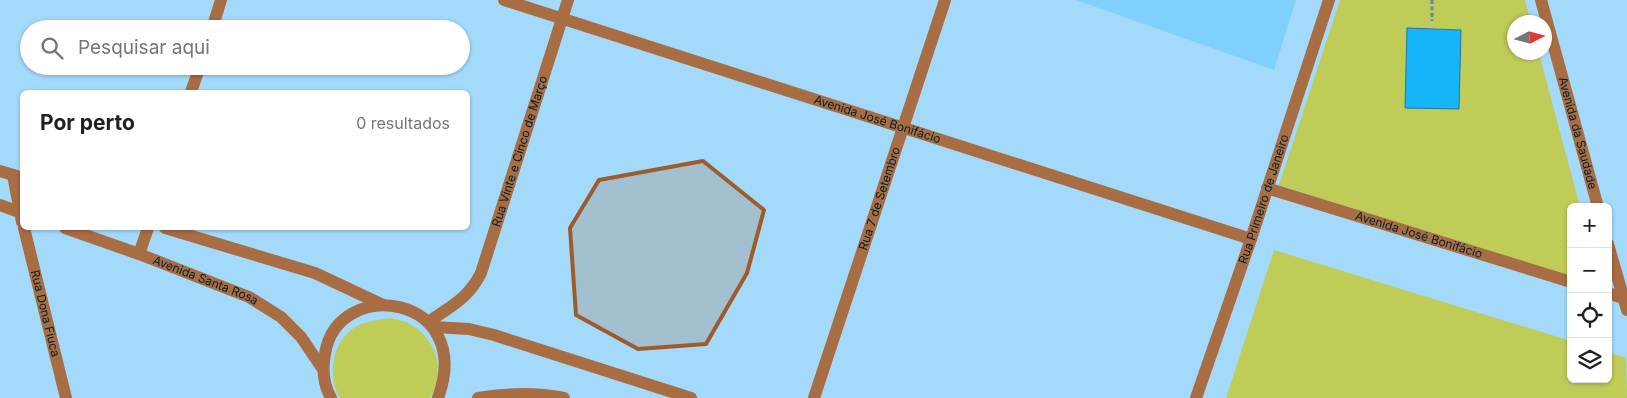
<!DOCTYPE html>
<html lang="pt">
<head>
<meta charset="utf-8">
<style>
	:root { --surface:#fff; --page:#f2f2f2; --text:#202124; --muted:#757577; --line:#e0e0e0 }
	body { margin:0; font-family:Inter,sans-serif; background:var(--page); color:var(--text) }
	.controls { position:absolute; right:15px; bottom:15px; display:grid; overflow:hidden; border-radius:8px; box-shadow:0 1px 4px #0004 }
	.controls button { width:45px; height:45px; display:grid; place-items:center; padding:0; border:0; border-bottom:1px solid var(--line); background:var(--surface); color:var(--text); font:25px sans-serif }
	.compass { position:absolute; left:1507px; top:15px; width:45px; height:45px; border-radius:50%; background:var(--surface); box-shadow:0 1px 4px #0004; rotate:84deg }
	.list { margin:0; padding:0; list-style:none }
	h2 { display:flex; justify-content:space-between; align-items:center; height:65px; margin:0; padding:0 20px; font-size:21px }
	h2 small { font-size:16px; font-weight:400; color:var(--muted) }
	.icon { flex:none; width:28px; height:28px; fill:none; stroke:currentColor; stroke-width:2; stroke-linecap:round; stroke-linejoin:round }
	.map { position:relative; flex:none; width:1627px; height:398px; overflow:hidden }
	.search { position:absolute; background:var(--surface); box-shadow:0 1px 4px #0004; left:20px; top:20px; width:450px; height:55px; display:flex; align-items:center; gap:12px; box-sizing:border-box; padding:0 18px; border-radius:28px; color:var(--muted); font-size:19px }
	.panel { position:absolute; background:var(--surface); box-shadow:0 1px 4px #0004; left:20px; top:90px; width:450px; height:140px; border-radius:8px }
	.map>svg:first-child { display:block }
	.built { fill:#80d0fd }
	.green { fill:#bfcc57; fill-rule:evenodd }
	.building { fill:#16b5f7; stroke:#2c7499 }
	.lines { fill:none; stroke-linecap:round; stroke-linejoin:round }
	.path { stroke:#5f8ba5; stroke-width:3; stroke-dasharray:4 2.5; stroke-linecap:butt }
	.minor { stroke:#a86d43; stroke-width:12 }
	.marked { fill:#9e5c2a; fill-opacity:0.2; stroke:#9e5c2a; stroke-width:4; stroke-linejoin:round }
	.labels { text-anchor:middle; stroke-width:4; stroke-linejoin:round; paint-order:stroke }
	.street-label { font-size:12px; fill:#02202f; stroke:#a3dafb }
</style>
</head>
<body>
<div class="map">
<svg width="1627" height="398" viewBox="0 0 1627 398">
	<rect width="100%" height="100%" fill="#a3dafb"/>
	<!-- built -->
	<polygon class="built" points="1076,0 1296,0 1274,70"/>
	<!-- green -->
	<g class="green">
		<path d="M1340,0H1525L1531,22H1514V52L1539,53L1580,207H1571V277L1279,185ZM1407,28L1461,30L1459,109L1405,107Z"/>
		<polygon points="1274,250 1571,341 1571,379 1608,379 1608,352 1626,358 1627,398 1226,398"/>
		<path d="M391,318C397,320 405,321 410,324C437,339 446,372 430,398H340C328,378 331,346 351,330C362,321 378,320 391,318Z"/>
	</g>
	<!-- building -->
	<polygon class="building" points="1407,28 1461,30 1459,109 1405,108"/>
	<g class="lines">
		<!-- path -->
		<polyline class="path" points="1432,0 1432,21"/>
		<!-- minor -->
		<g class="minor">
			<path id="s1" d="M504,0L1251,239"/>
			<path id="s2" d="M1541,0L1598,207"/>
			<polyline points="212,29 221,0"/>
			<polyline points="191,92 200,66"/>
			<polyline points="0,171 20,177"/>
			<polyline points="13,175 22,222"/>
			<path id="s3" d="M1267,188L1571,282"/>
			<polyline points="0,205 22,213"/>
			<path id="s4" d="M24,228L66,398"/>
			<path id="s5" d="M65,228L139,254L249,297L281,317L301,337L322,368"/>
			<polyline points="165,228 315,273 383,305"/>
			<polyline points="1608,244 1627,310"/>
			<polyline points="139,254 148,228"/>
			<polyline points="1608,293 1623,298"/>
			<path id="s6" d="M428,322C451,306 468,299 481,273L568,0"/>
			<polyline points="434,327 469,329 494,335 691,398"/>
			<path d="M331,398C323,384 322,370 325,354C337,275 476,294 438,398"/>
			<path d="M478,398C508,393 534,392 564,398"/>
			<path id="s7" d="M814,398L945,0"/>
			<path id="s8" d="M1196,398L1251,239L1329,0"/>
		</g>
	</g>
	<!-- marked area -->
	<path class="marked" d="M703,161L764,210L747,273L706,344L638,349L576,315L570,228L599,180Z"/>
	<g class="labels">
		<!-- street labels -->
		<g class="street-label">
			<text dy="4" stroke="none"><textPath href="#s1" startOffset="392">Avenida José Bonifácio</textPath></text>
			<text dy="4" stroke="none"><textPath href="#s2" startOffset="138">Avenida da Saudade</textPath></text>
			<text dy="4" stroke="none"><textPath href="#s6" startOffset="201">Rua Vinte e Cinco de Março</textPath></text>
			<text dy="4" stroke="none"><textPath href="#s7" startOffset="210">Rua 7 de Setembro</textPath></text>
			<text dy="4" stroke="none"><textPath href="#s8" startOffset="210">Rua Primeiro de Janeiro</textPath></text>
			<text dy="4" stroke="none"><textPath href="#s3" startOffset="159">Avenida José Bonifácio</textPath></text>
			<text dy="4" stroke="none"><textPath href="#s5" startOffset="150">Avenida Santa Rosa</textPath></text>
			<text dy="4" stroke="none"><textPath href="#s4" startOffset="88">Rua Dona Fiuca</textPath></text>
		</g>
	</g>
</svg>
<div class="controls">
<button>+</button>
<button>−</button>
<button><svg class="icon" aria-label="locate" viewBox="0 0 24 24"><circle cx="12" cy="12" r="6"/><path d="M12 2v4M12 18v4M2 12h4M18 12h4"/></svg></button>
<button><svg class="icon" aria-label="layers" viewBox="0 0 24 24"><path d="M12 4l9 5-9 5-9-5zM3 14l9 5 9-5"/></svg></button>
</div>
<svg class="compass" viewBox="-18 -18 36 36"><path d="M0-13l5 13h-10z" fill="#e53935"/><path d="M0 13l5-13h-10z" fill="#757577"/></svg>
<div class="search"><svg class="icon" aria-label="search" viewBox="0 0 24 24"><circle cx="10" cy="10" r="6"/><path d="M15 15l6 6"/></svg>Pesquisar aqui</div>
<section class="panel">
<h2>Por perto<small>0 resultados</small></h2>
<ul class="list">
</ul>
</section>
</div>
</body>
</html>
